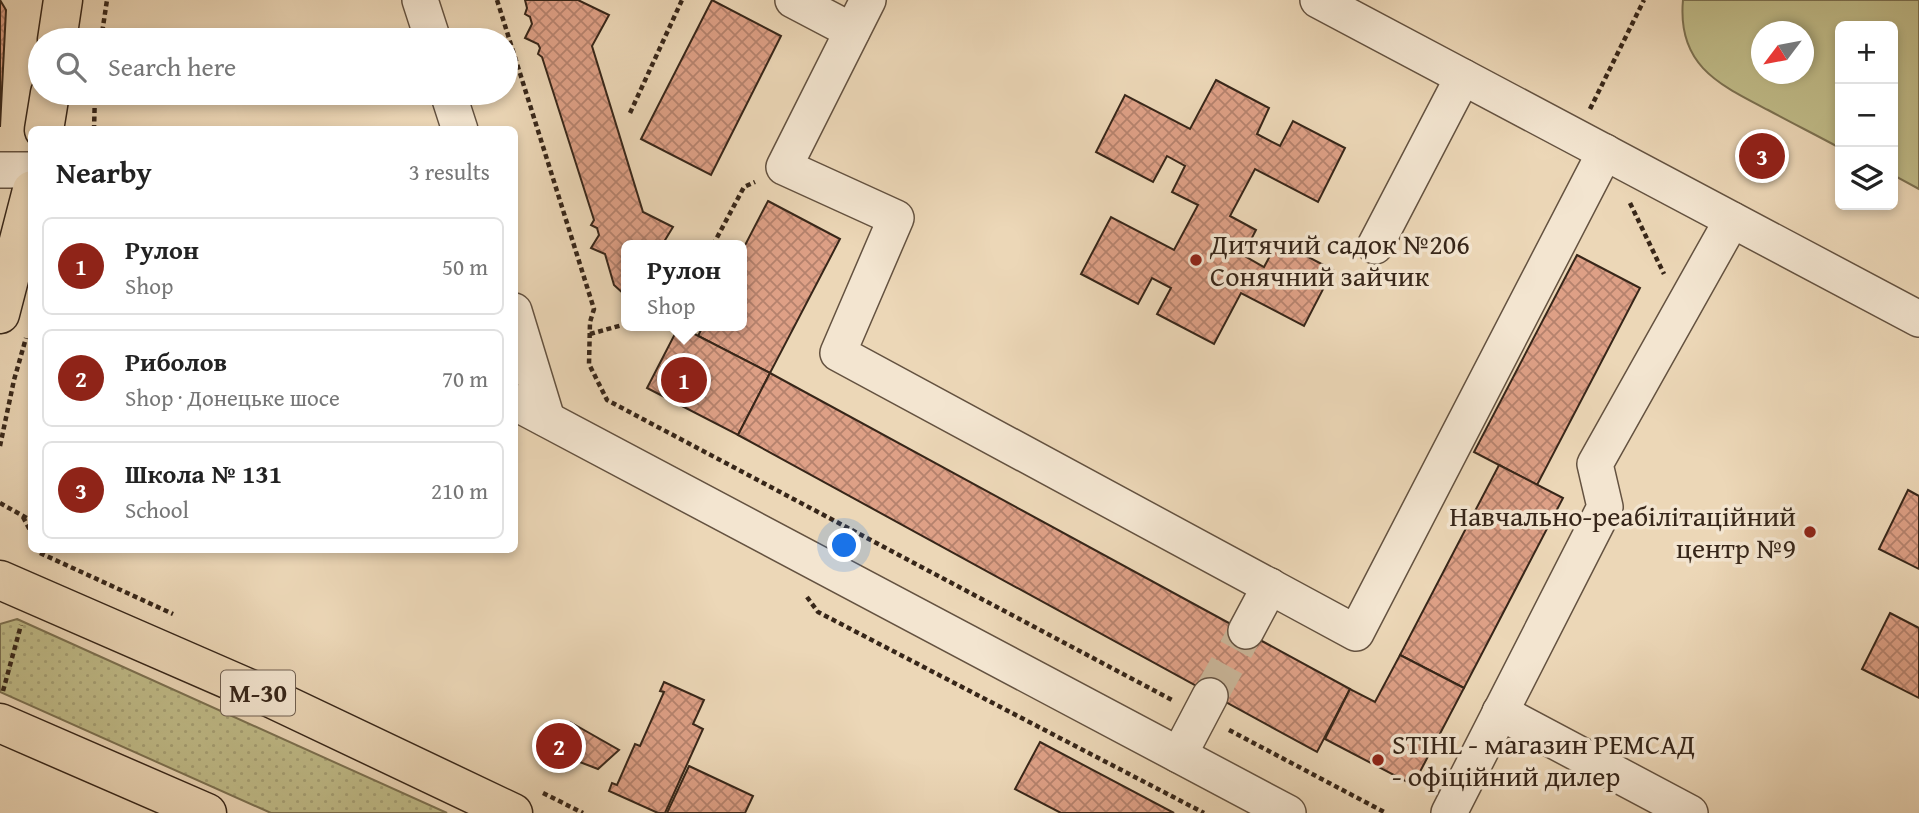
<!DOCTYPE html>
<html lang="en">
<head>
<meta charset="utf-8">
<style>
	:root { --surface:#fff; --page:#f6f6f6; --text:#222; --muted:#767676; --line:#e0e0e0; --accent:#8f2418 }
	body { margin:0; font-family:"Gentium Book Plus",serif; background:var(--page); color:var(--text) }
	.controls { position:absolute; right:21px; top:21px; display:grid; overflow:hidden; border-radius:10px; box-shadow:0 4px 10px #0003 }
	.controls button { width:63px; height:63px; display:grid; place-items:center; padding:0; border:0; border-bottom:2px solid var(--line); background:var(--surface); color:var(--text); font:35px sans-serif }
	.compass { position:absolute; left:1751px; top:21px; width:63px; height:63px; border-radius:50%; background:var(--surface); box-shadow:0 4px 10px #0003; rotate:238deg }
	.you { position:absolute; left:845px; top:546px; width:24px; height:24px; margin:-18px; border:5px solid #fff; border-radius:50%; background:#1a73e8; box-shadow:0 0 0 10px #1a73e833 }
	.badge { display:grid; place-items:center; width:46px; height:46px; border-radius:50%; background:var(--accent); color:#fff; font-size:23px; font-weight:700 }
	.pin { position:absolute; translate:-50% -50%; border:4px solid #fff; box-shadow:0 2px 7px #0006 }
	.popup { position:absolute; left:621px; top:240px; width:126px; height:91px; box-sizing:border-box; display:grid; place-content:center; border-radius:10px; background:var(--surface); filter:drop-shadow(0 2px 5px #0005); font-size:23px; white-space:nowrap; color:var(--muted) }
	.popup b { font-size:26px; color:var(--text) }
	.popup::after { content:''; position:absolute; left:50%; top:100%; margin-left:-14px; border:14px solid transparent; border-top-color:var(--surface) }
	.list { margin:0; padding:0; list-style:none }
	h2 { display:flex; justify-content:space-between; align-items:center; height:91px; margin:0; padding:0 28px; font-size:30px }
	h2 small { font-size:23px; font-weight:400; color:var(--muted) }
	.list li { display:grid; grid-template-columns:46px 1fr auto; gap:21px; align-items:center; box-sizing:border-box; height:98px; margin:0 14px 14px; padding:0 14px; border:2px solid var(--line); border-radius:10px }
	.list b { display:block; font-size:26px; white-space:nowrap }
	.list p { margin:0; font-size:23px; white-space:nowrap; color:var(--muted) }
	.list em { font-size:23px; font-style:normal; color:var(--muted) }
	.icon { flex:none; width:38px; height:38px; fill:none; stroke:currentColor; stroke-width:2; stroke-linecap:round; stroke-linejoin:round }
	.map { position:relative; flex:none; width:1919px; height:813px; overflow:hidden }
	.search { position:absolute; background:var(--surface); box-shadow:0 4px 10px #0003; left:28px; top:28px; width:490px; height:77px; display:flex; align-items:center; gap:18px; box-sizing:border-box; padding:0 24px; border-radius:38px; color:var(--muted); font-size:26px }
	.panel { position:absolute; background:var(--surface); box-shadow:0 4px 10px #0003; left:28px; top:126px; width:490px; height:427px; border-radius:10px }
	.map>svg:first-child { display:block }
	.grass { fill:url(#grass-dots); stroke:#7c7151; stroke-width:2 }
	.pitch { fill:#c0bc89; stroke:#7c7151; stroke-width:2; fill-rule:evenodd }
	.building { fill:url(#building-cross-hatch); stroke:#372619; stroke-width:2 }
	.lines { fill:none; stroke-linecap:round; stroke-linejoin:round }
	.minor-tunnel { stroke:#c8b497; stroke-width:35; stroke-dasharray:35 18; stroke-linecap:butt }
	.minor-casing { stroke:#645240; stroke-width:38 }
	.major-casing { stroke:#372619; stroke-width:41 }
	.highway-casing { stroke:#372619; stroke-width:41 }
	.path { stroke:#372619; stroke-width:4.5; stroke-dasharray:5 3.5; stroke-linecap:butt }
	.minor { stroke:#f3e5d0; stroke-width:35 }
	.major { stroke:#ecd7b7; stroke-width:38 }
	.highway { stroke:#ecd7b7; stroke-width:38 }
	.poi-dot { fill:#8f2418; stroke:#f3e5d0; stroke-width:2.5 }
	.labels { text-anchor:middle; stroke-width:7; stroke-linejoin:round; paint-order:stroke }
	.shield { fill:#f3e5d0; stroke:#6f5f50; stroke-width:2 }
	.shield-label { font-size:26px; font-weight:bold; fill:#372619 }
	.poi-label { font-size:28px; fill:#372619; stroke:#f3e5d0; text-anchor:start }
</style>
</head>
<body>
<div class="map">
<svg width="1919" height="813" viewBox="0 0 1919 813">
	<defs>
		<pattern id="grass-dots" width="8" height="8" patternUnits="userSpaceOnUse" patternTransform="scale(1.75)"><rect width="8" height="8" fill="#c0bc89"/><path d="M2 2h.1M6 6h.1" fill="none" stroke="#a6a176" stroke-width="1.8" stroke-linecap="round"/></pattern>
		<pattern id="building-cross-hatch" width="8" height="8" patternUnits="userSpaceOnUse" patternTransform="scale(1.75)"><rect width="8" height="8" fill="#dea086"/><path d="M0 0l8 8M0 8l8-8" fill="none" stroke="#b5826d"/></pattern>
	</defs>
	<rect width="100%" height="100%" fill="#ecd7b7"/>
	<filter id="stains"><feTurbulence type="fractalNoise" baseFrequency=".00286" numOctaves="4"/><feColorMatrix values="0 0 0 0 .2 0 0 0 0 .09 0 0 0 0 .02 0 0 0 .5 -.17"/></filter>
	<radialGradient id="worn" r=".72"><stop offset=".6" stop-color="#630" stop-opacity="0"/><stop offset="1" stop-color="#630" stop-opacity=".3"/></radialGradient>
	<!-- grass -->
	<polygon class="grass" points="17,619 447,813 271,813 0,692 0,624"/>
	<!-- pitch -->
	<path class="pitch" d="M1683,0H1919V189L1893,175V26H1840V148C1816,135 1792,123 1768,110C1718,84 1677,65 1683,0ZM1762,32H1804V74H1762Z"/>
	<!-- building -->
	<g class="building">
		<polygon points="0,0 6,10 0,127"/>
		<polygon points="525,0 578,0 609,15 592,46 643,212 673,227 662,245 626,245 626,296 614,285 605,254 591,248 599,235 597,228 591,225 594,220 542,57 538,54 540,48 538,44 525,38 532,24 530,17 525,14 527,8"/>
		<polygon points="712,0 781,36 711,175 641,139"/>
		<polygon points="1216,80 1269,108 1257,134 1280,146 1293,121 1345,148 1318,202 1255,169 1230,216 1256,230 1243,255 1264,267 1278,241 1333,270 1304,326 1241,293 1214,344 1157,314 1171,288 1152,278 1138,304 1081,274 1111,217 1174,250 1198,205 1172,192 1185,166 1167,156 1153,182 1096,152 1125,95 1190,129"/>
		<polygon points="768,201 840,239 770,373 698,336 703,326 742,326 742,251"/>
		<polygon points="1577,255 1640,288 1537,485 1474,452"/>
		<polygon points="679,326 770,373 738,435 647,388"/>
		<polygon points="770,373 1350,689 1317,752 738,435"/>
		<polygon points="1499,465 1563,498 1464,688 1400,655"/>
		<polygon points="1908,490 1919,496 1919,569 1879,549"/>
		<polygon points="1890,613 1919,628 1919,698 1862,669"/>
		<polygon points="1400,655 1464,688 1413,785 1325,739 1350,689 1375,702"/>
		<polygon points="664,682 704,700 693,724 703,729 665,813 658,813 609,791 612,783 617,785 635,744 640,746 664,692 660,691"/>
		<polygon points="570,722 619,750 598,769 551,751"/>
		<polygon points="1040,742 1174,813 1061,813 1015,789"/>
		<polygon points="689,766 753,796 745,813 667,813"/>
	</g>
	<g class="lines">
		<!-- minor-tunnel -->
		<polyline class="minor-tunnel" points="1210,696 1246,631"/>
		<defs>
			<g id="minor">
				<polyline points="420,0 433,40"/>
				<polyline points="793,0 852,31"/>
				<polyline points="868,0 784,167 896,218 838,353 1356,633 1605,152"/>
				<polyline points="1318,0 1919,319"/>
				<polyline points="448,93 460,130"/>
				<polyline points="0,170 32,170"/>
				<polyline points="1375,246 1463,77"/>
				<polyline points="514,311 547,419"/>
				<polyline points="514,402 1288,813"/>
				<polyline points="1246,631 1270,586"/>
				<polyline points="1500,712 1690,813"/>
				<polyline points="1179,755 1210,696"/>
				<polyline points="1449,813 1605,507 1595,464 1732,220"/>
			</g>
			<g id="major">
				<polyline points="57,40 63,0"/>
				<polyline points="44,130 50,93"/>
				<polyline points="0,314 32,190"/>
			</g>
			<g id="highway">
				<polyline points="0,580 273,699 513,813"/>
				<polyline points="0,723 207,813"/>
			</g>
		</defs>
		<!-- minor casing -->
		<use href="#minor" class="minor-casing"/>
		<!-- major casing -->
		<use href="#major" class="major-casing"/>
		<!-- highway casing -->
		<use href="#highway" class="highway-casing"/>
		<!-- path -->
		<g class="path">
			<polyline points="497,0 594,309 590,322 589,364 607,400 1172,700"/>
			<polyline points="101,40 107,0"/>
			<polyline points="1590,109 1644,0"/>
			<polyline points="630,113 682,0"/>
			<polyline points="94,130 95,93"/>
			<polyline points="1630,203 1664,274"/>
			<polyline points="713,245 744,187 755,182"/>
			<polyline points="590,334 626,324"/>
			<polyline points="0,446 14,380 26,338"/>
			<polyline points="0,503 32,521"/>
			<polyline points="23,517 32,534"/>
			<polyline points="40,553 173,614"/>
			<polyline points="807,597 818,612 1204,813"/>
			<polyline points="3,691 21,625"/>
			<polyline points="1229,730 1386,813"/>
			<polyline points="543,793 583,813"/>
		</g>
		<!-- minor -->
		<use href="#minor" class="minor"/>
		<!-- major -->
		<use href="#major" class="major"/>
		<!-- highway -->
		<use href="#highway" class="highway"/>
	</g>
	<!-- markers -->
	<g class="poi-dot">
		<circle cx="1196" cy="260" r="7"/>
		<circle cx="1810" cy="532" r="7"/>
		<circle cx="1378" cy="760" r="7"/>
	</g>
	<g class="labels">
		<!-- shield labels -->
		<rect class="shield" x="221" y="670.5" width="74" height="45" rx="5"/>
		<g class="shield-label">
			<text x="258" y="702">М-30</text>
		</g>
		<!-- poi labels -->
		<g class="poi-label">
			<text x="1210" y="254">Дитячий садок №206<tspan x="1210" dy="32">Сонячний зайчик</tspan></text>
			<text x="1796" y="526" text-anchor="end">Навчально-реабілітаційний<tspan x="1796" dy="32">центр №9</tspan></text>
			<text x="1392" y="754">STIHL - магазин РЕМСАД<tspan x="1392" dy="32">- офіційний дилер</tspan></text>
		</g>
	</g>
	<rect width="100%" height="100%" filter="url(#stains)"/>
	<rect width="100%" height="100%" fill="url(#worn)"/>
</svg>
<div class="controls">
<button>+</button>
<button>−</button>
<button><svg class="icon" aria-label="layers" viewBox="0 0 24 24"><path d="M12 4l9 5-9 5-9-5zM3 14l9 5 9-5"/></svg></button>
</div>
<svg class="compass" viewBox="-18 -18 36 36"><path d="M0-13l5 13h-10z" fill="#e53935"/><path d="M0 13l5-13h-10z" fill="#767676"/></svg>
<div class="you"></div>
<div class="pin badge" style="left:684px;top:380px">1</div>
<div class="popup"><b>Рулон</b>Shop</div>
<div class="pin badge" style="left:559px;top:746px">2</div>
<div class="pin badge" style="left:1762px;top:156px">3</div>
<div class="search"><svg class="icon" aria-label="search" viewBox="0 0 24 24"><circle cx="10" cy="10" r="6"/><path d="M15 15l6 6"/></svg>Search here</div>
<section class="panel">
<h2>Nearby<small>3 results</small></h2>
<ul class="list">
<li><span class="badge">1</span><div><b>Рулон</b><p>Shop</p></div><em>50 m</em></li>
<li><span class="badge">2</span><div><b>Риболов</b><p>Shop · Донецьке шосе</p></div><em>70 m</em></li>
<li><span class="badge">3</span><div><b>Школа № 131</b><p>School</p></div><em>210 m</em></li>
</ul>
</section>
</div>
</body>
</html>
